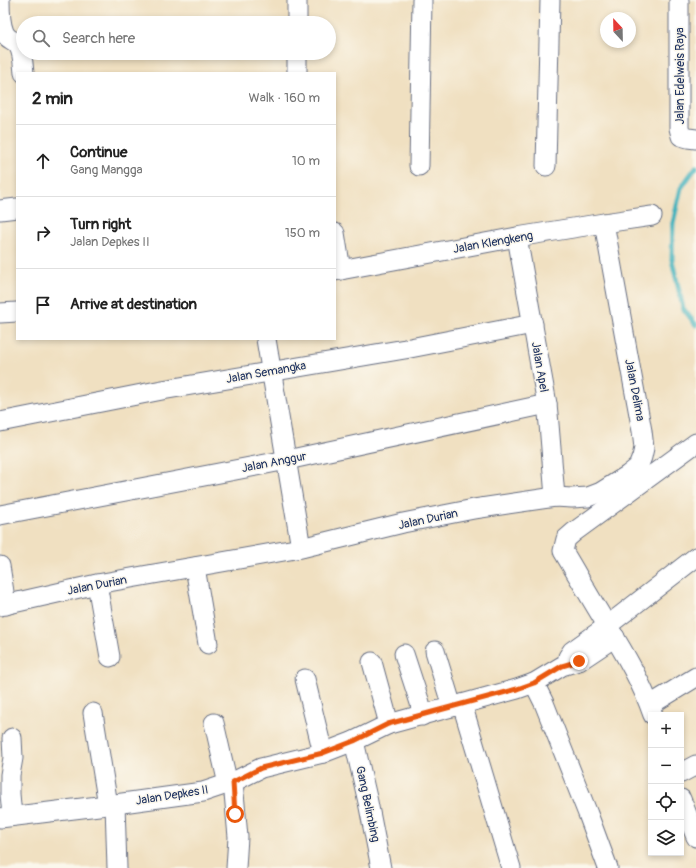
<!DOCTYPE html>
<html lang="en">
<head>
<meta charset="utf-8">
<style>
	:root { --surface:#fff; --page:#f2f2f2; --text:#222; --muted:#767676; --line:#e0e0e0 }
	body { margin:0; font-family:Pangolin,sans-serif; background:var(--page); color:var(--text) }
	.controls { position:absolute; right:12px; bottom:12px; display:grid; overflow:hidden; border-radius:0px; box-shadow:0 2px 6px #0003 }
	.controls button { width:36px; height:36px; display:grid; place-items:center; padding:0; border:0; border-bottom:1px solid var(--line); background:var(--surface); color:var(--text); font:20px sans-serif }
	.compass { position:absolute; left:600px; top:12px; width:36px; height:36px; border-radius:50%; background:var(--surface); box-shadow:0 2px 6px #0003; rotate:338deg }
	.stop { position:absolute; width:12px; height:12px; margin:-9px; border:3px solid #ea580c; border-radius:50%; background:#fff }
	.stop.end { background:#ea580c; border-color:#fff; box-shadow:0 1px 4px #0008 }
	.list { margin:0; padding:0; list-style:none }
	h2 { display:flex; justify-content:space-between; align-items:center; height:52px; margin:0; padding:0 16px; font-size:17px }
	h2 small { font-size:13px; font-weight:400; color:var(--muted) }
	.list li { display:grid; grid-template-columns:26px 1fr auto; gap:12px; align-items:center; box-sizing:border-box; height:72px; padding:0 16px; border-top:1px solid var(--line) }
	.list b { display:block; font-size:15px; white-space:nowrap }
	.list p { margin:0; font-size:13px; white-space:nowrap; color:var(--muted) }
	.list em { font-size:13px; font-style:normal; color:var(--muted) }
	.icon { flex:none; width:22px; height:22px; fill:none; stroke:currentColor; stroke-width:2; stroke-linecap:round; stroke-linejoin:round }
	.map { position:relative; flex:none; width:696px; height:868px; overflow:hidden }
	.search { position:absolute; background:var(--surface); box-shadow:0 2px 6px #0003; left:16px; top:16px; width:320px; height:44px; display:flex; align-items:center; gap:10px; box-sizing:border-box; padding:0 14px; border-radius:22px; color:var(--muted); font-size:15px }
	.panel { position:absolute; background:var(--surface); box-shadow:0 2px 6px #0003; left:16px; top:72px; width:320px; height:268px; border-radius:0px }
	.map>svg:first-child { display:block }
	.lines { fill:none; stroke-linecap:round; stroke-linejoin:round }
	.stream { stroke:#44b3bd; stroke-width:5 }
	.minor-casing { stroke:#666d81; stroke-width:21 }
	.minor { stroke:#fff; stroke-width:19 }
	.route { stroke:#ea580c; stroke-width:5 }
	.labels { text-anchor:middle; stroke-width:3; stroke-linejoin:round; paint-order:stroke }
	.street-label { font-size:12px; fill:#1b2f5e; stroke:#fbf7ec }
</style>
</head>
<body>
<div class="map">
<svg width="696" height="868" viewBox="0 0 696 868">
	<rect width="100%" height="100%" fill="#fbf7ec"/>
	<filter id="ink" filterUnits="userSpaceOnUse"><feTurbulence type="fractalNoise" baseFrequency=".025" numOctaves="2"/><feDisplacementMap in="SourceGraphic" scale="8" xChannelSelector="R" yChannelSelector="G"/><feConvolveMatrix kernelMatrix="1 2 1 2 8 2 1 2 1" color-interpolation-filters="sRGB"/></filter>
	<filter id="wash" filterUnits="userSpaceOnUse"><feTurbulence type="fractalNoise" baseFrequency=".012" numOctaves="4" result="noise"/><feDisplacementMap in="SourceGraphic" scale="16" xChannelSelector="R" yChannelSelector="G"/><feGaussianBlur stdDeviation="0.9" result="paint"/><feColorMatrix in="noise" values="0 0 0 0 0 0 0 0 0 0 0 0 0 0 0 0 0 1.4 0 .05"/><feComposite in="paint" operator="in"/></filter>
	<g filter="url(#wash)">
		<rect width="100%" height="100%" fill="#f0e0c1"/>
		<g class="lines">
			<!-- stream -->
			<polyline class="stream" points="696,167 681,188 673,223 672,260 683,308 696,325"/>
		</g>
	</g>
	<g filter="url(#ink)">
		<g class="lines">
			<defs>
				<g id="minor">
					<path d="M0,0C0,10 0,23 4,32C7,40 13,39 18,45C23,52 23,65 24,73"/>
					<polyline points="297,0 297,23"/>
					<polyline points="679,0 679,128 681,136 688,138 696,139"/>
					<polyline points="297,53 297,73"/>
					<polyline points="419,166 422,0"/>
					<polyline points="546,166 550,0"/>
					<polyline points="0,210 17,208"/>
					<polyline points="335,233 341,270"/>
					<polyline points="517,237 547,404 549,424 555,497"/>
					<polyline points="335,271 517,237 604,223 652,216"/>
					<polyline points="0,313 17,312"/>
					<polyline points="266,339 301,548"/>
					<polyline points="0,422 162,390 405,349 533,324"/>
					<polyline points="0,515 287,460 547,404"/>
					<polyline points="0,566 6,605"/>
					<polyline points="195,567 208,644"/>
					<polyline points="97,584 110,657"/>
					<polyline points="0,606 97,584 301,548 403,523 474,509 555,497 572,498 588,497 601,492 628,475 638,467 642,457 644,448 642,431 624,333 604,223"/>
					<polyline points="435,651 452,707"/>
					<polyline points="404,654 420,703 422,716"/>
					<polyline points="568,657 572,651 607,626 696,557"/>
					<polyline points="372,662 389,724"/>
					<polyline points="305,679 323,753"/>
					<polyline points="534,683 544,703 588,814 608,868"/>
					<polyline points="462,704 511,868"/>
					<polyline points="650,705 696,677"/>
					<polyline points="93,713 108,805"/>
					<path d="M653,715C642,683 625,654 607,625C592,601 578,576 563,551L566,539L574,532L696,443"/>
					<polyline points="214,723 228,784"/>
					<polyline points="354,741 368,802 381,868"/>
					<polyline points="681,773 696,765"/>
					<polyline points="233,782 238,837 236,868"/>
					<polyline points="681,799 696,837"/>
					<polyline points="115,804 117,868"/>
					<polyline points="12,816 10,794 10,775 13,758 12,738"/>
					<polyline points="0,818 115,804 203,792 233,782 261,768 323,753 354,741 389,724 517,689 534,683 562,666 579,661 615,637"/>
				</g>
			</defs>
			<!-- minor casing -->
			<use href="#minor" class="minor-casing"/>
			<!-- minor -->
			<use href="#minor" class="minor"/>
		</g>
	</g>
	<g class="lines" filter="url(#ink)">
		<!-- route -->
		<polyline class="route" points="235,814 233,782 261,768 323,753 354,741 388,724 517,689 534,683 562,666 579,661"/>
	</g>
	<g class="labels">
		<!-- street labels -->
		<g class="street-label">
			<text transform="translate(680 76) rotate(-90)" y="4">Jalan Edelweis Raya</text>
			<text transform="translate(493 242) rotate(-10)" y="4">Jalan Klengkeng</text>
			<text transform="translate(540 367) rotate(80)" y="4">Jalan Apel</text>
			<text transform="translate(266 372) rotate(-10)" y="4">Jalan Semangka</text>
			<text transform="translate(635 390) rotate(79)" y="4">Jalan Delima</text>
			<text transform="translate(274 462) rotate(-11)" y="4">Jalan Anggur</text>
			<text transform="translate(428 519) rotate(-12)" y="4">Jalan Durian</text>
			<text transform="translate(97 585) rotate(-11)" y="4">Jalan Durian</text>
			<text transform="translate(172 795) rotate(-9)" y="4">Jalan Depkes II</text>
			<text transform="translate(368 804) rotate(78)" y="4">Gang Belimbing</text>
		</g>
	</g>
</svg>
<div class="controls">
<button>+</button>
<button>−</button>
<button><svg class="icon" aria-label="locate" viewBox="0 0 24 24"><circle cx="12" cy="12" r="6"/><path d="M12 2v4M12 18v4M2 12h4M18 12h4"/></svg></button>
<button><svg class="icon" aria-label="layers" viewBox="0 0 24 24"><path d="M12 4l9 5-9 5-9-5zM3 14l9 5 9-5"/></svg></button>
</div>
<svg class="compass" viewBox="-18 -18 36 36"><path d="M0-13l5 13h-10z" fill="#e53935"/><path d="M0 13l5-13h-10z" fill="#767676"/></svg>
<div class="stop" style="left:235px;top:814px"></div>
<div class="stop end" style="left:579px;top:661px"></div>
<div class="search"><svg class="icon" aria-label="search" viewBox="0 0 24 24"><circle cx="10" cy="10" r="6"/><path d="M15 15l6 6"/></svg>Search here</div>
<section class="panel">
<h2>2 min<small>Walk · 160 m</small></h2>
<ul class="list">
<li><svg class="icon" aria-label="ahead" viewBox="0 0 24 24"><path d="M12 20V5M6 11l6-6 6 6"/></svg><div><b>Continue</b><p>Gang Mangga</p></div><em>10 m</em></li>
<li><svg class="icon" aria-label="right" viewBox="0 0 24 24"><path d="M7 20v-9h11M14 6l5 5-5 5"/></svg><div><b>Turn right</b><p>Jalan Depkes II</p></div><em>150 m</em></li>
<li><svg class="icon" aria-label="arrive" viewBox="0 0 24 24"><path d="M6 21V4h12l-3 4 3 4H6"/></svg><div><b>Arrive at destination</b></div></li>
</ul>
</section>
</div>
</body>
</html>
